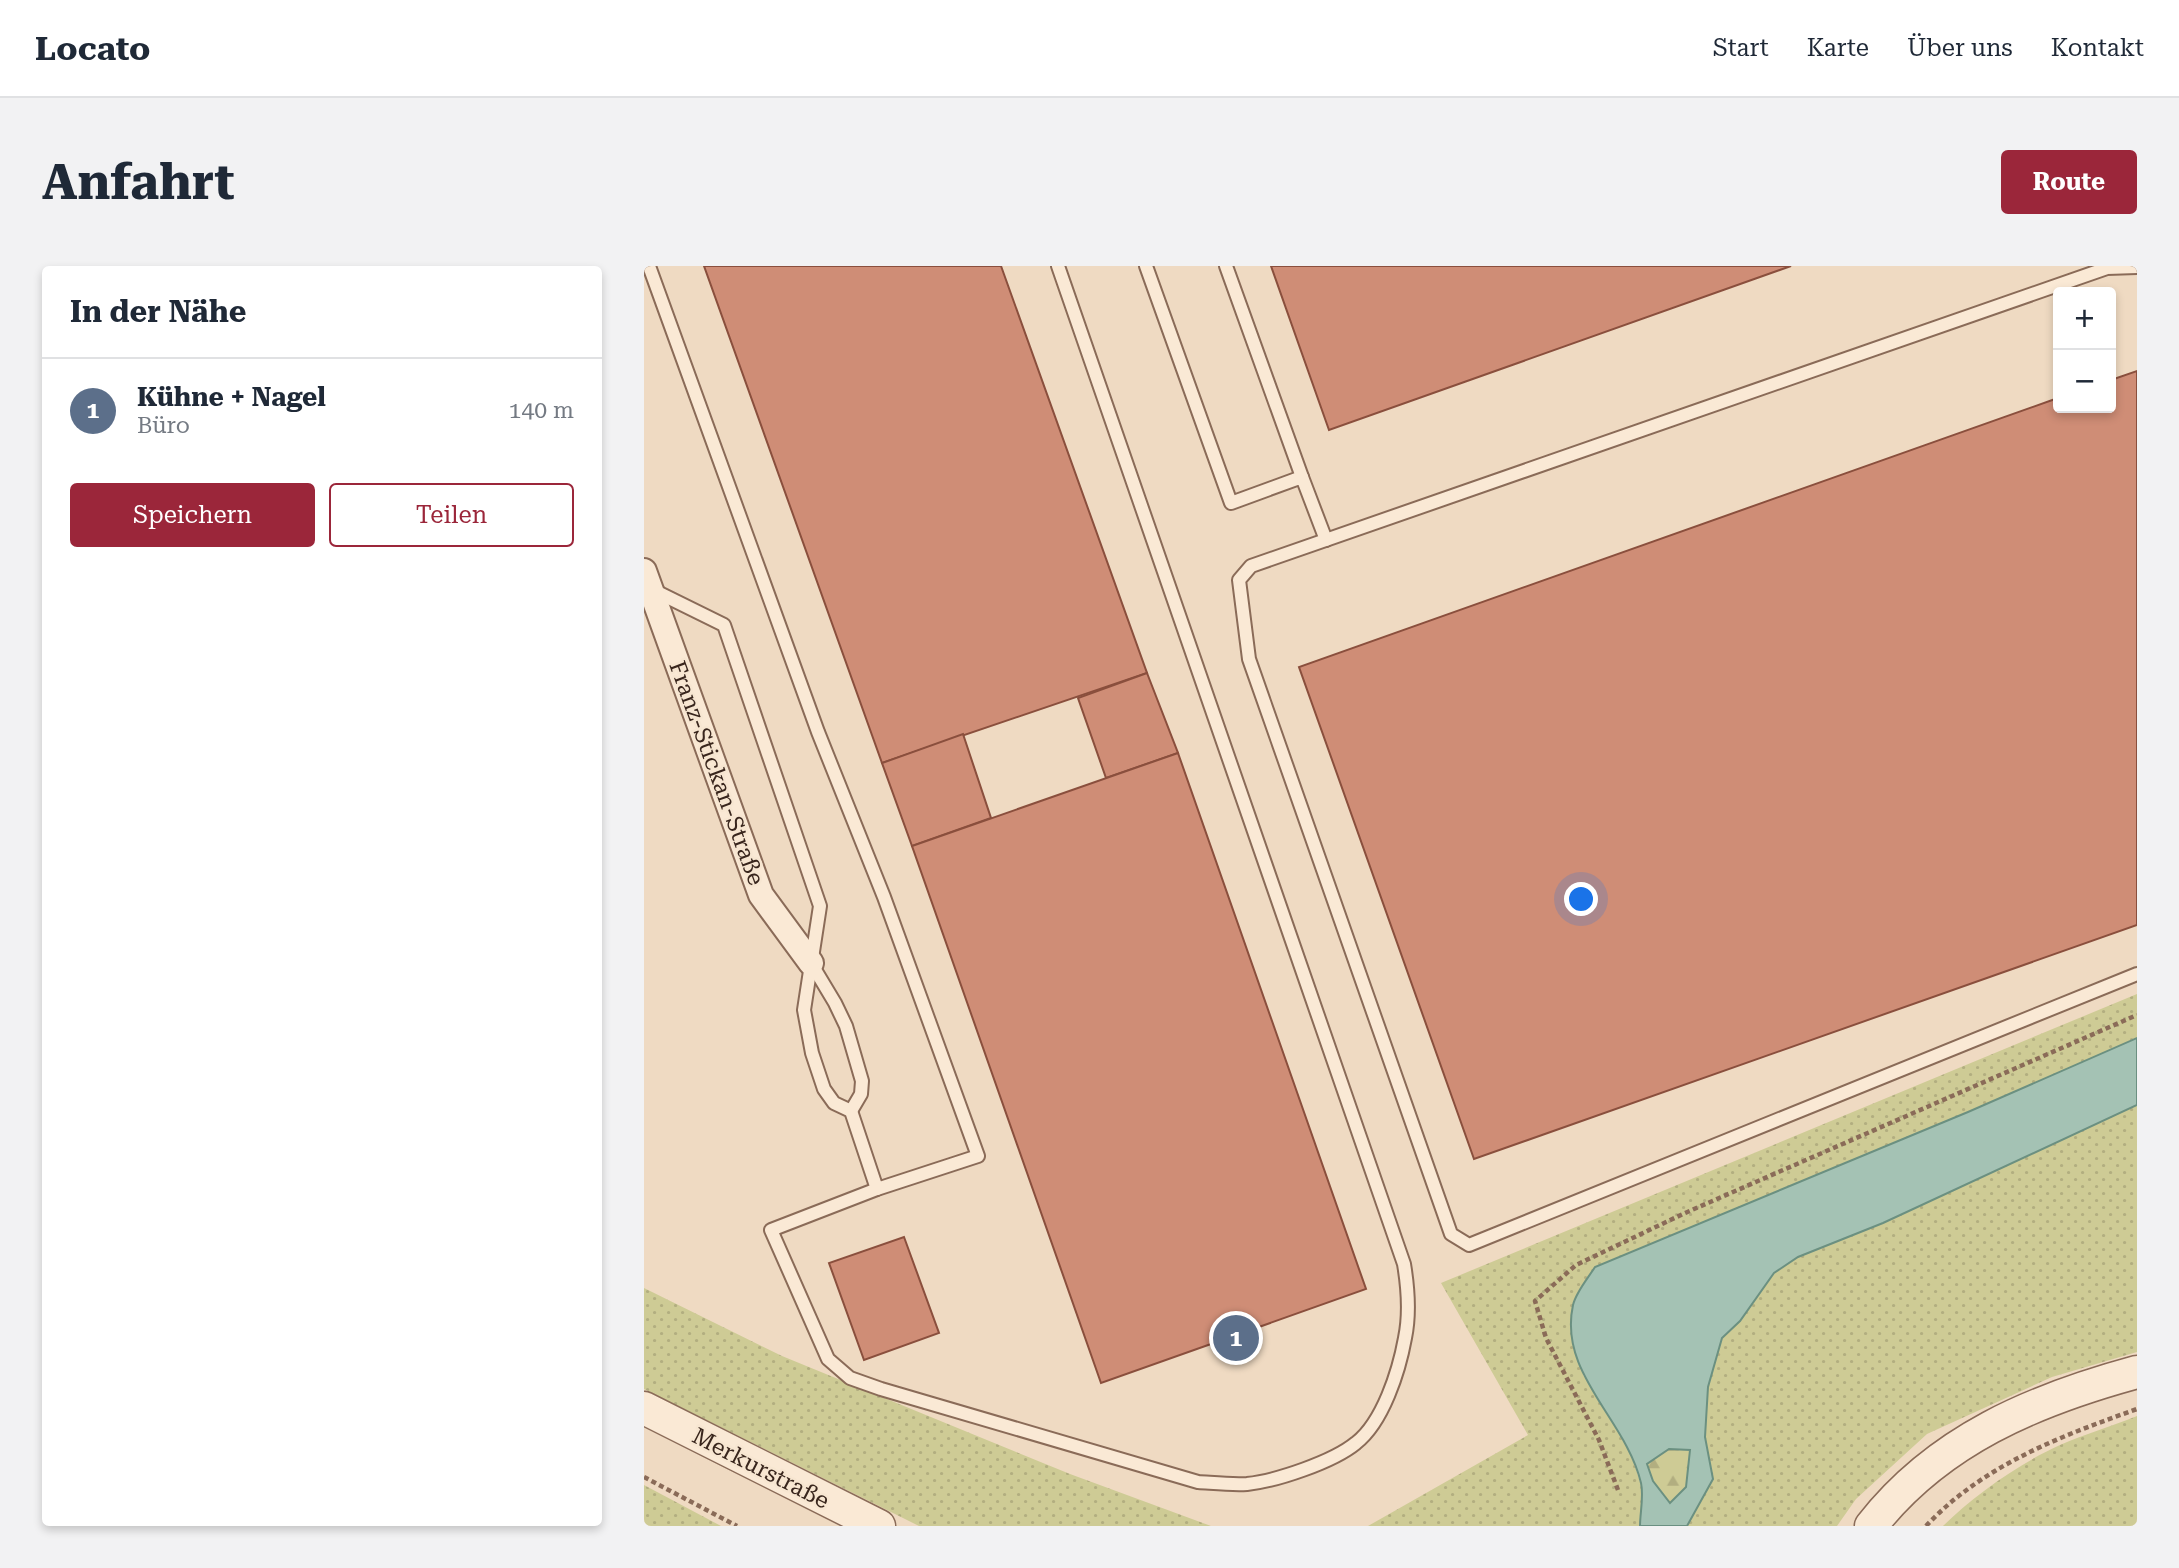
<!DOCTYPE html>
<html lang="de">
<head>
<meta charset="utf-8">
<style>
	:root { --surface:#fff; --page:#f2f2f3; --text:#1f2937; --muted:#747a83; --line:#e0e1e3; --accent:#9b263a }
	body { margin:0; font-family:"Roboto Serif",serif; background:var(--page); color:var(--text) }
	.controls { position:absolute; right:21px; top:21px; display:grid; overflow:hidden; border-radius:7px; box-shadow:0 4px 10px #0003 }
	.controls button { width:63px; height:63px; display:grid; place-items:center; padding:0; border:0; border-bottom:2px solid var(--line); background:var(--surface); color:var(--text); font:35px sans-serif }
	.you { position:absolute; left:938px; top:634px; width:24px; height:24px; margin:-18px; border:5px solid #fff; border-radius:50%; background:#1a73e8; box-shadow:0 0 0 10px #1a73e833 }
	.badge { display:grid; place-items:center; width:46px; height:46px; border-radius:50%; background:var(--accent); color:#fff; font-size:23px; font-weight:700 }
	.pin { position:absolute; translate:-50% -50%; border:4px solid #fff; box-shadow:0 2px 7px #0006 }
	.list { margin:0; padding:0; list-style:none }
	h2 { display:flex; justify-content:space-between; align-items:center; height:91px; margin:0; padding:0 28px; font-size:30px }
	h2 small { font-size:23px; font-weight:400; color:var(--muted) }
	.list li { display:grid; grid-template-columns:46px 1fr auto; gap:21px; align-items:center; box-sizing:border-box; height:105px; padding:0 28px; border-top:2px solid var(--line) }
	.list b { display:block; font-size:26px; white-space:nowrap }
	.list p { margin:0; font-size:23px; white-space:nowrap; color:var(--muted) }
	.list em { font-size:23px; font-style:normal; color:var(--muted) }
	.actions { display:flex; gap:14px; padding:21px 28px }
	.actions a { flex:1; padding:16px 0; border:2px solid var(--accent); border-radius:7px; text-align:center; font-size:24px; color:var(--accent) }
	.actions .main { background:var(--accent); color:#fff }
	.map { position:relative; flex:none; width:1493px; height:1260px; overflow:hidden; border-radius:7px }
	header { display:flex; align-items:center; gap:42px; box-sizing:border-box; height:98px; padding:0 35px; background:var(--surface); border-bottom:2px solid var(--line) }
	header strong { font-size:33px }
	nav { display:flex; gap:38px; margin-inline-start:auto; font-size:24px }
	.intro { display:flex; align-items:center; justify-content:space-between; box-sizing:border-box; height:168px; padding:0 42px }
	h1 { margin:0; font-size:49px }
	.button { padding:18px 32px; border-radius:7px; background:var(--accent); color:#fff; font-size:24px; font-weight:700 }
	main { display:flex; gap:42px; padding:0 42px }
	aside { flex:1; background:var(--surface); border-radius:7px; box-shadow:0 4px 10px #0003 }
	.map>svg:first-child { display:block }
	.grass { fill:url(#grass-dots) }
	.forest { fill:url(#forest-firs) }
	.water { fill:#a4c2b4; stroke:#6b9081; stroke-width:2; fill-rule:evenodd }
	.building { fill:#cf8d76; stroke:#8a4f3d; stroke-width:2 }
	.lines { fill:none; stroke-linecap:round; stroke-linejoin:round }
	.service-casing { stroke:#8a6b58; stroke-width:16 }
	.minor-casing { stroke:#8a6b58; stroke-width:28 }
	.tertiary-casing { stroke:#8a6b58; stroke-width:35 }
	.path { stroke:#8a6b58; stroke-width:4.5; stroke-dasharray:5 3.5; stroke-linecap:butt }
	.service { stroke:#fae9d5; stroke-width:12 }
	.minor { stroke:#fae9d5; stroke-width:24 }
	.tertiary { stroke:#fae9d5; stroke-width:32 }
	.labels { text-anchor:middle; stroke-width:5; stroke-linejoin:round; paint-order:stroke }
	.street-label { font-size:23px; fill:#39261d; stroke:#f7e6d1 }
</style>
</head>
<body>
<header>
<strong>Locato</strong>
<nav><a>Start</a><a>Karte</a><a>Über uns</a><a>Kontakt</a></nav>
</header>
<div class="intro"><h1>Anfahrt</h1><a class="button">Route</a></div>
<main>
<aside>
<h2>In der Nähe<small></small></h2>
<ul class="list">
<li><span class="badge" style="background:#5c6f8a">1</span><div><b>Kühne + Nagel</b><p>Büro</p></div><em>140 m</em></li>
</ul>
<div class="actions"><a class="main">Speichern</a><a>Teilen</a></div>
</aside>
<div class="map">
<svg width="1493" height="1260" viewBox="0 0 1493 1260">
	<defs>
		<pattern id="grass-dots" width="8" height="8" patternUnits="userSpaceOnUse" patternTransform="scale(1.75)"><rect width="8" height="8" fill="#cecb95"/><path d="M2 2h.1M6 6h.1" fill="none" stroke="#b2ae80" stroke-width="1.8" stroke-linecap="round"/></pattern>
		<pattern id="forest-firs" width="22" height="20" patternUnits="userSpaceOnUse" patternTransform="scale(1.75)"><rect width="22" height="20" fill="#cecb95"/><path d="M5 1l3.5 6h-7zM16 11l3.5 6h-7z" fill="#b2ae80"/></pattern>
	</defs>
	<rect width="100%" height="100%" fill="#efdac2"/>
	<!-- grass -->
	<g class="grass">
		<path d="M1493,728V772L1324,846L951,1001L939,1109C961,1141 986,1178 996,1216C1000,1229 996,1247 996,1260H724L884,1169L797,1017Z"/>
		<polygon points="1493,839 1493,1086 1408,1111 1283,1168 1212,1233 1193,1260 1043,1260 1069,1213 1061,1171 1064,1121 1078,1072 1096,1055 1130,1007 1154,991 1239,957"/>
		<polygon points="0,1022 138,1090 426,1208 567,1260 275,1260 0,1123"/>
		<path d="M1493,1150V1260H1299C1330,1229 1376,1197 1416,1179C1441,1168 1468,1160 1493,1150Z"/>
		<polygon points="0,1219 77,1260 0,1260"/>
	</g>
	<!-- forest -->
	<polygon class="forest" points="1025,1183 1046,1183 1042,1221 1026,1238 1009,1215 1003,1198"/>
	<!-- water -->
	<path class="water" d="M1493,772V839L1239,957L1154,991L1130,1007L1096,1055L1078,1072L1064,1121L1061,1171L1069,1213L1043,1260H996C996,1247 1000,1230 997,1217C982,1153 914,1108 929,1039C932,1026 944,1012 951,1001L1324,846ZM1025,1183L1046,1184L1042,1221L1026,1237L1009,1215L1003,1198Z"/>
	<!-- building -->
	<g class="building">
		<polygon points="60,0 357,0 503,407 238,497"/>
		<polygon points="627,0 1147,0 685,164"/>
		<polygon points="1493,105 1493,659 830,893 655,401 1414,132 1414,142 1467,142 1467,114"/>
		<polygon points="503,407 534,487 462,512 434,432"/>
		<polygon points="319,468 347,552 268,580 238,497"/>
		<polygon points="534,487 722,1023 457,1117 268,580"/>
		<polygon points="260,971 295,1067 220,1094 185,997"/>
	</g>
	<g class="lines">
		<defs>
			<g id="service">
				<path d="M5,0L174,466L240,631L334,890L233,923L127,964L184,1093L206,1112L237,1123L554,1216C570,1217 587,1219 603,1218C632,1215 689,1196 712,1177C739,1156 755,1105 761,1072C766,1048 764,1022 760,998L414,0"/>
				<polyline points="502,0 587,237 658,211 682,274"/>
				<polyline points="582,0 658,211"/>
				<polyline points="1493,1 1463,2 607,300 595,314 605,393 807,968 825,979 1493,708"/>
				<polyline points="9,324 80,359 176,640 160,744 168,787 180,823 190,837 207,845 233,923"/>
				<polyline points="167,697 191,737 202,760 218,815 217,828 207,845"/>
			</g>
			<polyline id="minor" points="0,305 117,629 167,697"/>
			<g id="tertiary">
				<polyline points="0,1142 235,1260"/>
				<path d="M1227,1260C1294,1174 1390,1134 1493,1106"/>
			</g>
		</defs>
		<!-- service casing -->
		<use href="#service" class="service-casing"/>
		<!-- minor casing -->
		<use href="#minor" class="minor-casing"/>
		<!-- tertiary casing -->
		<use href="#tertiary" class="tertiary-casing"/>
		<!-- path -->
		<g class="path">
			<polyline points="0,1211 93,1260"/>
			<polyline points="974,1224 955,1174 902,1072 891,1035 932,999 1041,947 1493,749"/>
			<path d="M1282,1260C1339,1199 1417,1170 1493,1143"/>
		</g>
		<!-- service -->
		<use href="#service" class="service"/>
		<!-- minor -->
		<use href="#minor" class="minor"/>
		<!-- tertiary -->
		<use href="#tertiary" class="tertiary"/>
	</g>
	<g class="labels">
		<!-- street labels -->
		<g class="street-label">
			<text transform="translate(73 507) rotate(70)" y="8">Franz-Stickan-Straße</text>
			<text transform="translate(117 1202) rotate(27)" y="8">Merkurstraße</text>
		</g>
	</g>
</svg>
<div class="controls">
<button>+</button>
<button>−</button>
</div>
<div class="you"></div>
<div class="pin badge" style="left:592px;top:1072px;background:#5c6f8a">1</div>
</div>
</main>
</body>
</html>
